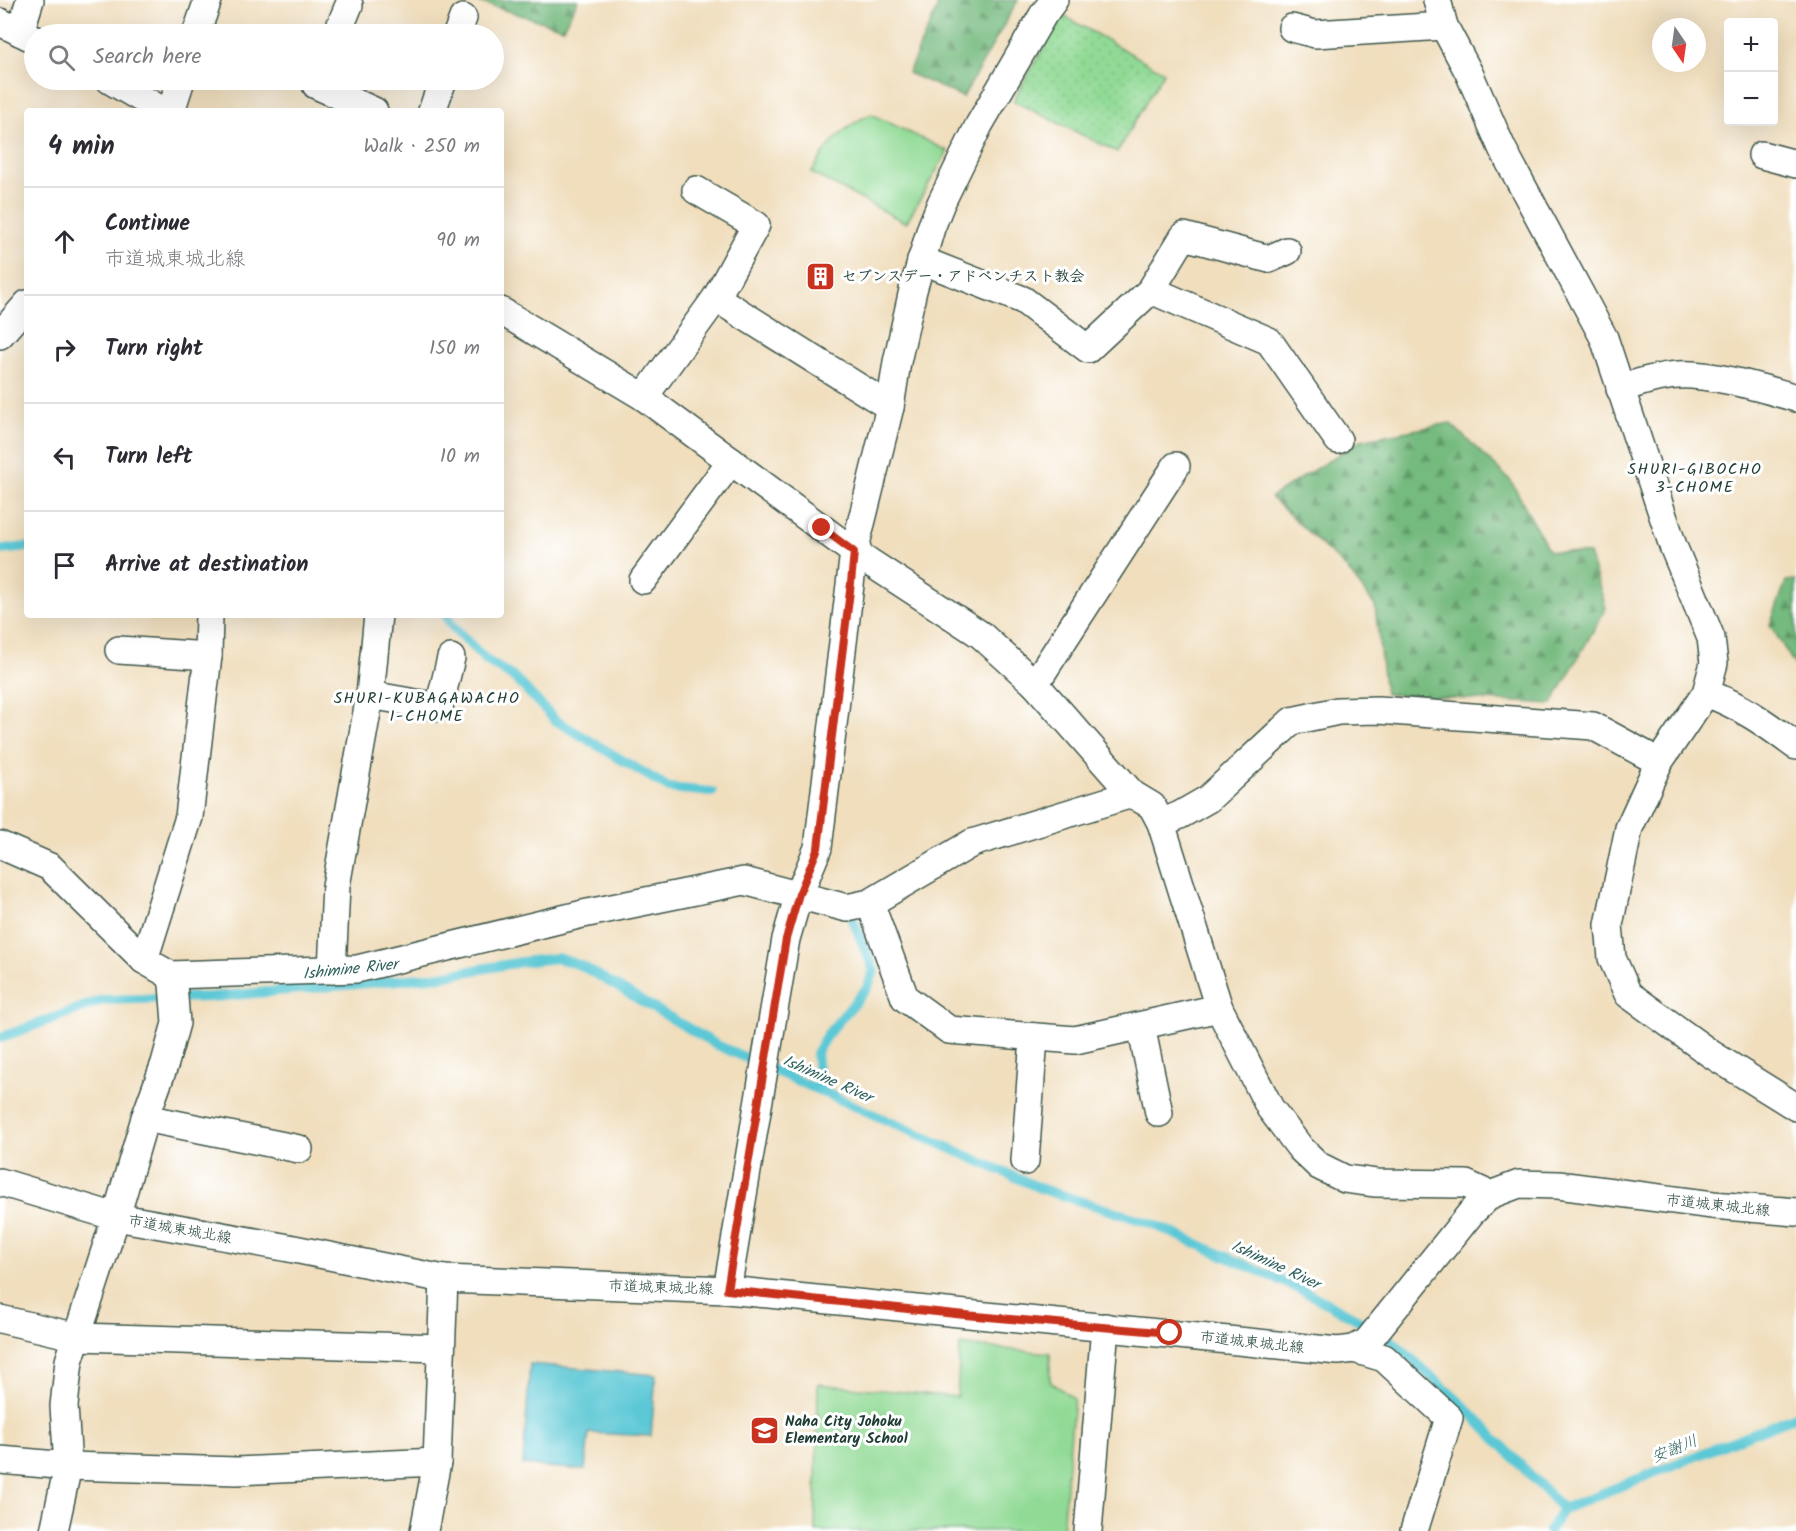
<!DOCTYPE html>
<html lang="en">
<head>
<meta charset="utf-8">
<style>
	:root { --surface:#fff; --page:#f2f2f3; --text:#2b2b33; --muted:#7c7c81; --line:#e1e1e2 }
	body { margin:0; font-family:Kalam,"Klee One",sans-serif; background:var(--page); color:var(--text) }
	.controls { position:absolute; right:18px; top:18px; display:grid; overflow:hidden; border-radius:6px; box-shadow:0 6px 24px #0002 }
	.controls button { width:54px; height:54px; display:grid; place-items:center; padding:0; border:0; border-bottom:2px solid var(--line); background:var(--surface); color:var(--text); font:30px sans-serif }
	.compass { position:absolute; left:1652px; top:18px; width:54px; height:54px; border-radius:50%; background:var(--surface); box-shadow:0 6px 24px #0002; rotate:167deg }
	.stop { position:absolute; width:18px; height:18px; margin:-14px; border:4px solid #c8321e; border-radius:50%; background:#fff }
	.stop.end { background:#c8321e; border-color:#fff; box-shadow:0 2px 6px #0008 }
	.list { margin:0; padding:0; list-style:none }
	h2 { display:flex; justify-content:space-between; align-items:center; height:78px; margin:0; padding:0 24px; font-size:26px }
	h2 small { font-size:20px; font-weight:400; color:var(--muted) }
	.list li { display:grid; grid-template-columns:39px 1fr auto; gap:18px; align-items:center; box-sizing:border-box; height:108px; padding:0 24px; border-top:2px solid var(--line) }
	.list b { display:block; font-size:22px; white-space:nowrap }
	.list p { margin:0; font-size:20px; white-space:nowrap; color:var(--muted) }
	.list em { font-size:20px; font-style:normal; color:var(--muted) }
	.icon { flex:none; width:33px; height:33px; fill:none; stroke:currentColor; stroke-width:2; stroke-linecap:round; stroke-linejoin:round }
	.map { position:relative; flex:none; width:1796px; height:1531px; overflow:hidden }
	.search { position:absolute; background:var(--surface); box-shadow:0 6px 24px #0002; left:24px; top:24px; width:480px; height:66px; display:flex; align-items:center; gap:15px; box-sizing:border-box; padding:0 21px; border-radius:33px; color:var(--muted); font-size:22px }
	.panel { position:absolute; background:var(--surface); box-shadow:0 6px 24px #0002; left:24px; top:108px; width:480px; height:510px; border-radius:6px }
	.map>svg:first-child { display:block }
	.grass { fill:#91da95; stroke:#588c64; stroke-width:1.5 }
	.forest { fill:url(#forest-firs); stroke:#4a7c59; stroke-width:1.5 }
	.park { fill:url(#park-dots); stroke:#588c64; stroke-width:1.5 }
	.water { fill:#5cc8d5; stroke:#3e8284; stroke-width:1.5 }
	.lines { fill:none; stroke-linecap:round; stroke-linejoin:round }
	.stream { stroke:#5cc8d5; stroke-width:10 }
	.minor-casing { stroke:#3e5549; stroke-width:30 }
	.minor { stroke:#fff; stroke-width:27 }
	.route { stroke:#c8321e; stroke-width:8 }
	.labels { text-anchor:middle; stroke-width:6; stroke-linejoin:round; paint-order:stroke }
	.poi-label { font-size:15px; font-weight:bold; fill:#1f3d34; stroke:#fff; text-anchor:start }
	.street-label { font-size:15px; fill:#1f3d34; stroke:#fff }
	.neighbourhood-label { font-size:16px; letter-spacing:1.5px; fill:#1f3d34; stroke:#fff }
	.water-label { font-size:16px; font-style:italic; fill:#2e605c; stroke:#fff }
</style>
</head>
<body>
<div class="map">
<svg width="1796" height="1531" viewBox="0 0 1796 1531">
	<defs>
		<pattern id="forest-firs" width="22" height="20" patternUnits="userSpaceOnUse" patternTransform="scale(1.5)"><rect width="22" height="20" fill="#74ba7e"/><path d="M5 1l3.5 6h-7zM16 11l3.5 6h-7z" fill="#5f9868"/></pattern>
		<pattern id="park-dots" width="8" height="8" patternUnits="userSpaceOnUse" patternTransform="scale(1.5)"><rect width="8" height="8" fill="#91da95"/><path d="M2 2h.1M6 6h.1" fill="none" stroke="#7dbc81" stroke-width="1.8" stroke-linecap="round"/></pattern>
	</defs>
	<rect width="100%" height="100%" fill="#fff"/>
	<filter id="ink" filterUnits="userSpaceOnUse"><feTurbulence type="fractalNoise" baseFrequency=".0167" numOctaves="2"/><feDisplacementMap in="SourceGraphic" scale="12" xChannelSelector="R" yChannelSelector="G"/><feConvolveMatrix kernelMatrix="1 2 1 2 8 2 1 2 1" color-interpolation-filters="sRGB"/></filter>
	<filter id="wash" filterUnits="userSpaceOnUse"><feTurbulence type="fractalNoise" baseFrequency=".008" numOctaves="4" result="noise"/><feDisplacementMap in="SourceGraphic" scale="24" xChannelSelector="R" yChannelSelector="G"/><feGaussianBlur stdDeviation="1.35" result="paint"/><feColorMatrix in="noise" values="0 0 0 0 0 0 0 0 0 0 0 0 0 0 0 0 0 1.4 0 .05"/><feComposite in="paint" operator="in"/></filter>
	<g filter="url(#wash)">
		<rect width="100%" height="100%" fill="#f0debd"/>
		<!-- grass -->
		<g class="grass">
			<path d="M871,114L948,151L906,223L811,173C827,146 842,127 871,114Z"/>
			<polygon points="960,1345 1050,1353 1050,1381 1074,1399 1062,1531 815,1531 818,1384 957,1397"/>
		</g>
		<!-- forest -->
		<g class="forest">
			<polygon points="472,0 578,0 563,28"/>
			<polygon points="934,0 1018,0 963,97 908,73 938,6"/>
			<polygon points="1450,423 1511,481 1549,551 1589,554 1606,608 1552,704 1385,694 1375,606 1347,569 1271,497 1361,440"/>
			<polygon points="1796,580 1796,667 1770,625 1786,581"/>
		</g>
		<!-- park -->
		<polygon class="park" points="1062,15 1164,72 1117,152 1013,101"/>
		<!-- water -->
		<polygon class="water" points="530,1364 656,1375 651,1436 589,1433 585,1470 523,1465"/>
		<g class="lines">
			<!-- stream -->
			<g class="stream">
				<polyline points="0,550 27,547"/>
				<polyline points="446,615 452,626 486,660 516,679 555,720 669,788 712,792"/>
				<polyline points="0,1038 102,1000 213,997 346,985 441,976 521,962 558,958 582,966 717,1045 1042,1189 1150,1223 1304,1291 1383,1333 1465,1407 1563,1509"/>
				<polyline points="820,1090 816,1053 826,1036 867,988 874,971 853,920"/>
				<polyline points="1549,1531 1563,1509 1796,1416"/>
			</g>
		</g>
	</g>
	<g filter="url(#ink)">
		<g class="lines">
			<defs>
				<g id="minor">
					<polyline points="1437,0 1444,26 1469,73 1502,148 1604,338 1673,546 1711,638 1714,663 1706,693 1659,762 1629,828 1609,925 1612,958 1628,994 1711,1054 1796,1107"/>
					<polyline points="0,22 34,39"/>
					<polyline points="1292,28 1315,34 1444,26"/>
					<polyline points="20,32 30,0"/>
					<polyline points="196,34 208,0"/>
					<polyline points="337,34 349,5"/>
					<polyline points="457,34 463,18"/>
					<polyline points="110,80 163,111"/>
					<polyline points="318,80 316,85 374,111"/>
					<polyline points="171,111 181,80"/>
					<polyline points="432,111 443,80"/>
					<polyline points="1762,155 1796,164"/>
					<polyline points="921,260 1023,300 1088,349 1151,290 1184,236 1269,259 1287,251"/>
					<polyline points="1151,290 1269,341 1338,440"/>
					<polyline points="716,298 890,407"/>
					<polyline points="501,311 644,397 854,552 981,635 1035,684 1132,794 1152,806 1161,823 1219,1008 1270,1108 1301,1149 1319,1166 1345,1179 1376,1183 1466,1184 1490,1195"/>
					<polyline points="0,335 27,304"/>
					<path d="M1620,389C1642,381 1669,373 1692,375C1728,378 1762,388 1796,398"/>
					<polyline points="644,397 716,298 756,225 696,190"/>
					<polyline points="643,580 731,461"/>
					<polyline points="119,650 208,656"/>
					<polyline points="1035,684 1176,466"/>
					<path d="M1706,693C1740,705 1768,725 1796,746"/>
					<polyline points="370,695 378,615"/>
					<polyline points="1161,823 1180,815 1208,799 1292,721 1338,711 1378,710 1593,726 1659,762"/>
					<polyline points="0,845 50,867 144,960 170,975 173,984 176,1023 165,1063 145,1118 116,1217 69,1361 64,1406 68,1466 54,1531"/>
					<polyline points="870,903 905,998 949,1030 1075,1040 1219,1008"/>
					<polyline points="144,960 189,817 208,656 209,615"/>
					<polyline points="332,970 336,886 370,695 439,707 451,658"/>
					<polyline points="170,975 357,969 583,914 744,881 847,908 870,903 972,843 1132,794"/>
					<polyline points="1141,1026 1159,1113"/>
					<polyline points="145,1118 299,1149"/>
					<polyline points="1025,1161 1034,1037"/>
					<polyline points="0,1182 116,1217 289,1248 444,1279 727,1290 1338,1351 1354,1349 1367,1342 1471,1213 1490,1195 1519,1184 1558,1185 1713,1205 1796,1212"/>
					<polyline points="727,1290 786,939 799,894 818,848 854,552 890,407 897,362 913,290 931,228 941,203 979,125 1043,15 1054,0"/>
					<polyline points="0,1319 78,1337 441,1348"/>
					<polyline points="1354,1349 1384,1358 1449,1418 1414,1531"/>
					<polyline points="0,1460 68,1466 237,1471 437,1462"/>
					<polyline points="424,1531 437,1462 444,1279"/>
					<polyline points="1088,1531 1105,1327"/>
				</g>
			</defs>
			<!-- minor casing -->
			<use href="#minor" class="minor-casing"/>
			<!-- minor -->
			<use href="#minor" class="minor"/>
		</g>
	</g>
	<g class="lines" filter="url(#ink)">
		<!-- route -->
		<polyline class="route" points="822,528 854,552 851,583 818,848 799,894 786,939 727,1290 965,1315 1170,1333"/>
	</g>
	<!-- icons -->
	<defs>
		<symbol id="building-square" viewBox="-11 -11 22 22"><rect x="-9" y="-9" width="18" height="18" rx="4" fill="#c8321e" stroke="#fff"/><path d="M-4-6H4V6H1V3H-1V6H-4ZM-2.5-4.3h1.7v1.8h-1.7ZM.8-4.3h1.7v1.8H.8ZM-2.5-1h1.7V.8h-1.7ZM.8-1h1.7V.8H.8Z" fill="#fff"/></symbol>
		<symbol id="school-square" viewBox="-11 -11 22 22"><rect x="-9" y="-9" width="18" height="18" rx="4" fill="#c8321e" stroke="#fff"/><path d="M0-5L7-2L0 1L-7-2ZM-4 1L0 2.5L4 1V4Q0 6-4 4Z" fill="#fff"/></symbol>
	</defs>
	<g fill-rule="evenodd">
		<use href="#building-square" x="804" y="260" width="33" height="33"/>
		<use href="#school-square" x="748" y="1414" width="33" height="33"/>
	</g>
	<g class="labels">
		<!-- poi labels -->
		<g class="poi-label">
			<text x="842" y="281">セブンスデー・アドベンチスト教会</text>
			<text x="785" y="1426">Naha City Johoku<tspan x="785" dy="17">Elementary School</tspan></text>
		</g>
		<!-- street labels -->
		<g class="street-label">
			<text transform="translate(1718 1205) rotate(6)" y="5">市道城東城北線</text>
			<text transform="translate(180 1229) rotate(10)" y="5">市道城東城北線</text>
			<text transform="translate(661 1287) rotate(2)" y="5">市道城東城北線</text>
			<text transform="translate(1252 1342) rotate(6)" y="5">市道城東城北線</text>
		</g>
		<!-- neighbourhood labels -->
		<g class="neighbourhood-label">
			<text x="1695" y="474">SHURI-GIBOCHO<tspan x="1695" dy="18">3-CHOME</tspan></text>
			<text x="427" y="703">SHURI-KUBAGAWACHO<tspan x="427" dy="18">1-CHOME</tspan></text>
		</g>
		<!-- water labels -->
		<g class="water-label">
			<text transform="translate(350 968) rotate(-6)" y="6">Ishimine River</text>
			<text transform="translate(828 1078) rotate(24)" y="6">Ishimine River</text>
			<text transform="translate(1276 1264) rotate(25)" y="6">Ishimine River</text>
			<text transform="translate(1674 1448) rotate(-22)" y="6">安謝川</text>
		</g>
	</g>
</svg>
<div class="controls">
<button>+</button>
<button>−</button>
</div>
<svg class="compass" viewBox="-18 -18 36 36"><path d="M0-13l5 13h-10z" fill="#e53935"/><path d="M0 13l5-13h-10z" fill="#7c7c81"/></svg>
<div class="stop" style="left:1170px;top:1333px"></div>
<div class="stop end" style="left:822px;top:528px"></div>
<div class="search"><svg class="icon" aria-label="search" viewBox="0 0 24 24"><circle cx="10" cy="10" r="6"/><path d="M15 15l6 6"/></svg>Search here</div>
<section class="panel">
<h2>4 min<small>Walk · 250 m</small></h2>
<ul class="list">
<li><svg class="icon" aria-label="ahead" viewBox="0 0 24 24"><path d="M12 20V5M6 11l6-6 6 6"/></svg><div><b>Continue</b><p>市道城東城北線</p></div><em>90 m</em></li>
<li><svg class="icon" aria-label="right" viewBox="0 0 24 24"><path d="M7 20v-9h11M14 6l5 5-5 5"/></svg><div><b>Turn right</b></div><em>150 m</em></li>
<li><svg class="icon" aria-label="left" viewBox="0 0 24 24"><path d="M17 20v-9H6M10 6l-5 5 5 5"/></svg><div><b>Turn left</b></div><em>10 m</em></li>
<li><svg class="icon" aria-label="arrive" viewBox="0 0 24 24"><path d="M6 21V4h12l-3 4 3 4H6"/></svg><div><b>Arrive at destination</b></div></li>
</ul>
</section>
</div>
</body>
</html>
